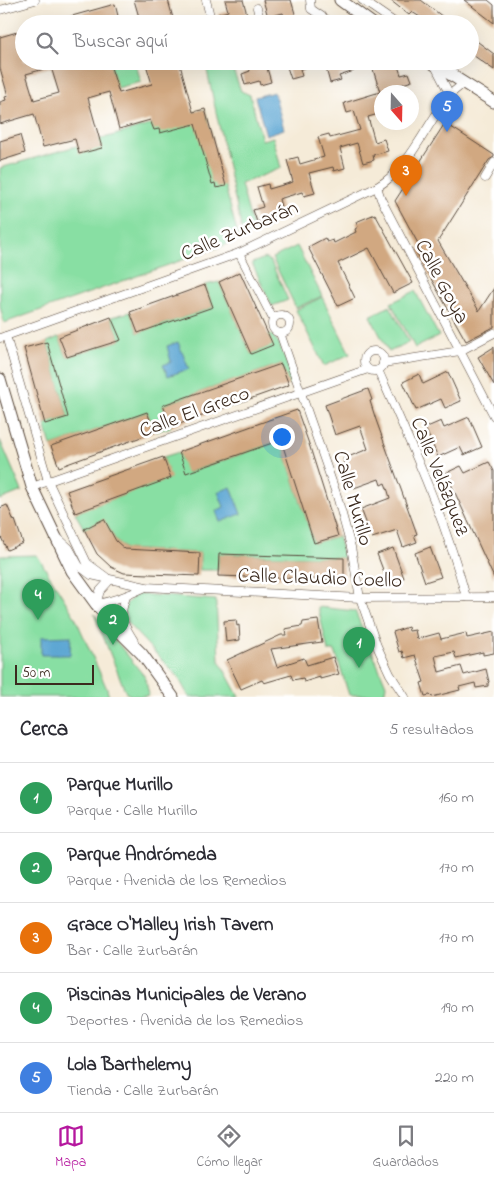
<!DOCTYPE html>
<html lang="es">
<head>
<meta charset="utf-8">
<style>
	:root { --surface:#fff; --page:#f7f7f7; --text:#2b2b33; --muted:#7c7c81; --line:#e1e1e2; --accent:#b5179e }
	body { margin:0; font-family:"Indie Flower",sans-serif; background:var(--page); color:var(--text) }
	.compass { position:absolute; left:374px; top:85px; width:45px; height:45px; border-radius:50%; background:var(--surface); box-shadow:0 5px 20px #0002; rotate:160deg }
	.scale { position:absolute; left:15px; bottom:12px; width:79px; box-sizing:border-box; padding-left:5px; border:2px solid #3b2a1e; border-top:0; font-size:14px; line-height:18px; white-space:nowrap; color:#3b2a1e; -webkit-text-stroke:4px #fff; paint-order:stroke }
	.you { position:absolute; left:281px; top:436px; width:18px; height:18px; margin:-12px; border:4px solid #fff; border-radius:50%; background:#1a73e8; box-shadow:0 0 0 8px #1a73e833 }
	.badge { display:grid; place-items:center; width:32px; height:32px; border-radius:50%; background:var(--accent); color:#fff; font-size:16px; font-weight:700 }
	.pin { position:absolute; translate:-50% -41px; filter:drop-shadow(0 1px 2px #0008) }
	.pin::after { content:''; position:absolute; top:26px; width:18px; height:15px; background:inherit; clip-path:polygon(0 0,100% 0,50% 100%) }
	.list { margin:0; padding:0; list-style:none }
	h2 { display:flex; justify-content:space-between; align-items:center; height:65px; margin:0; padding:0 20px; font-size:21px }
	h2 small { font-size:16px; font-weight:400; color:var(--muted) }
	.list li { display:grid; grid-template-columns:32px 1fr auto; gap:15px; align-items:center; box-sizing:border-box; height:70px; padding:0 20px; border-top:1px solid var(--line) }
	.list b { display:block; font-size:19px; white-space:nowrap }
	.list p { margin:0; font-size:16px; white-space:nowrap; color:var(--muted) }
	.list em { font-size:16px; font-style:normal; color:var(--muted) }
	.icon { flex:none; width:28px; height:28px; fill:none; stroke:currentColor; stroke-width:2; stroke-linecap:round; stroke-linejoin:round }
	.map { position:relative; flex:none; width:494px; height:697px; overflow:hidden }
	.search { position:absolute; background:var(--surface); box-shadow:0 5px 20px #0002; left:15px; right:15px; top:15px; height:55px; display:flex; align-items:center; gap:12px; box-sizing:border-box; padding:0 18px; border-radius:28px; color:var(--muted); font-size:19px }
	.sheet { height:415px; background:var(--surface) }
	nav { display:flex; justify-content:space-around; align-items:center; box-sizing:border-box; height:70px; border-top:1px solid var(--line); background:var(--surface); font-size:14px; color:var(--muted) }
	nav a { display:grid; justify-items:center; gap:2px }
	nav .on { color:var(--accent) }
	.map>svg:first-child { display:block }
	.green { fill:#88dfa3; stroke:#628460 }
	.water { fill:#5ca6d3; stroke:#4c6878 }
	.building { fill:#d1a881; fill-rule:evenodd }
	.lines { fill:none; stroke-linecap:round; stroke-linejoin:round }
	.street-casing { stroke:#57473a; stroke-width:9 }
	.secondary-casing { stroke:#57473a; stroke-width:13 }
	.street { stroke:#fff; stroke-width:8 }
	.secondary { stroke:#fff; stroke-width:11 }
	.labels { text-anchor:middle; stroke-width:5; stroke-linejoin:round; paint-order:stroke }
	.street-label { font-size:21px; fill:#3b2a1e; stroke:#fff }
</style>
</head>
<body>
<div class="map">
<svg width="494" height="697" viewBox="0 0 494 697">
	<rect width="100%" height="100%" fill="#fff"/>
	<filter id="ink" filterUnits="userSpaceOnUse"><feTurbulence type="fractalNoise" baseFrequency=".02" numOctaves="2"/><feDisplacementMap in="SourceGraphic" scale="10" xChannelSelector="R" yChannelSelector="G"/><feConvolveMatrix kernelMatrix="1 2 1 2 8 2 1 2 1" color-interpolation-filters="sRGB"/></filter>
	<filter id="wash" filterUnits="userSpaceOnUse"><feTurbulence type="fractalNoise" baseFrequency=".0096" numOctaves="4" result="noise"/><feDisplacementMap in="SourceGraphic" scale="20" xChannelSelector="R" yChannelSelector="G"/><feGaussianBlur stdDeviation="1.12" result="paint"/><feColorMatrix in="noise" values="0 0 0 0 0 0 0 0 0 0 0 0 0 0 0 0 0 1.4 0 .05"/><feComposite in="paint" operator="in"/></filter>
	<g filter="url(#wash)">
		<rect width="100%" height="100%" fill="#f5ebd8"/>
		<!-- green -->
		<g class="green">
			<polygon points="109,61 135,61 141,82 117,88"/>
			<polygon points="205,61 230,61 241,91 250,95 262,140 273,137 281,168 241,184 254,232 243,236"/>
			<polygon points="205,109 239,240 4,323 0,306 0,168"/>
			<polygon points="297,246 322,296 296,308 272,258"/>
			<polygon points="265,258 271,262 288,300 272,306 252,263"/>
			<polygon points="219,282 251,354 272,345 268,335 271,334 279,343 294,383 289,385 281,364 163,405 171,427 155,432 147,412 51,446 45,424 68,417 47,342 59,337 67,357 121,340 111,317 130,312 138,333 213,307 205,285"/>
			<polygon points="415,291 439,336 415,348 391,303"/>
			<polygon points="322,297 350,354 324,366 296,310"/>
			<polygon points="390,306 409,342 389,352 370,316"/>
			<polygon points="304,432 309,444 285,453 314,543 338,536 344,558 219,554 218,570 200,570 200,553 125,549 116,541 104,520 84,529 75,513 170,478 163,457 179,452 187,473"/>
			<polygon points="0,440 22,491 0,500"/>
			<polygon points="37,555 75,617 107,689 109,697 0,697 0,556"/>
			<path d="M138,594L216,600L219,660L239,697H189L178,677L129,625C121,609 124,603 138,594Z"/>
			<polygon points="318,607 355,611 386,685 384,695 349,695 335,651 328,651"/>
			<path d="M94,614L145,677L149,695C141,697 133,697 126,693Z"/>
		</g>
		<!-- water -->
		<g class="water">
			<polygon points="274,92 284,129 266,135 255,97"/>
			<polygon points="178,342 189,369 168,376 163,365 171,362 167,346"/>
			<polygon points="231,487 241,514 220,522 216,511 224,507 218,492"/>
			<polygon points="71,636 70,655 41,655 41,637"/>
		</g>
		<g id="blocks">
			<!-- building -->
			<g class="building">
				<polygon points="134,0 168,0 174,22 141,24"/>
				<polygon points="225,0 243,0 248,18 227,24 221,24 218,14 228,11"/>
				<polygon points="263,0 291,0 298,24 286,24 283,13 268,17"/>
				<polygon points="390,0 421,0 452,24 431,24 412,12 409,15"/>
				<polygon points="464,0 488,0 494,5 494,23"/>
				<polygon points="115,4 120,24 55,24 54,21"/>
				<path d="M24,30V61H109L119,93L152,84L145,61H179L193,112L205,109L226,186L216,188L215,183L212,184L195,124L160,133L159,129L154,130L150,120L119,129L109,92L88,98L102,148L79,154L75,139L43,147L34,114L0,124V102L6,100L5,97L8,96L0,68V37ZM51,67L59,93L34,100L26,74Z"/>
				<polygon points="470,36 494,54 494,70 470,53"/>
				<polygon points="247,61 265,61 271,82 260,85 259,81 245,85 242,74 250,71"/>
				<polygon points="285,61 320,61 321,64 300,69 302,76 291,79"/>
				<polygon points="324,61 352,61 354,71 339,76 341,80 330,83"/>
				<polygon points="391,61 392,66 396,64 398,66 401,75 409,73 412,81 400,85 402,92 382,92 382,113 368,117 375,142 384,139 388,151 373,155 374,160 363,163 357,143 340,148 345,168 334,171 333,167 309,173 315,193 304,196 302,192 279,199 283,214 257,222 253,210 263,207 257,187 268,184 269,189 293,182 287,160 298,157 300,164 324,157 318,137 329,134 330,138 360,130 354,111 347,113 344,103 380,92 372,66"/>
				<polygon points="445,123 494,155 494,157 489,160 438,241 479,311 494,288 494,327 466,341 416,252 421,249 395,201"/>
				<polygon points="20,135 25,153 0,161 0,141"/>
				<polygon points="375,214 413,283 393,293 369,248 338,263 355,298 338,306 308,247 325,238 327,242 333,240 334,243 356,232 355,229 358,227 356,222"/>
				<polygon points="240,272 273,345 251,354 219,282"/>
				<polygon points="205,285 213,307 138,333 130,312"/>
				<polygon points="111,317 121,340 67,357 59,337"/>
				<polygon points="47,342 68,417 45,424 24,348"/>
				<polygon points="494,347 494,385 478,357"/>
				<polygon points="281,364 289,385 171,427 163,405"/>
				<polygon points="448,372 461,401 445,408 441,399 416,410 403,382 419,374 423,384"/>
				<polygon points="368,389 372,400 370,401 376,420 417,534 414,535 417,542 403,547 397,530 372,538 361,509 390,498 388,491 385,483 381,485 379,479 354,488 343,459 368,449 360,426 335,435 325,405"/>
				<polygon points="297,410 309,444 338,536 314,543 281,440 186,473 179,452"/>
				<polygon points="147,412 155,432 59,467 51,446"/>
				<polygon points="469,417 482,447 464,455 460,447 438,457 425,428 441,421 444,428"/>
				<polygon points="163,457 171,478 75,513 67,491"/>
				<polygon points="489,462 494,471 494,578 446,473 461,466 465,473"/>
				<polygon points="7,505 14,521 15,520 23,543 7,550 0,535 0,508"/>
				<polygon points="104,519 116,541 125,549 200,553 199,576 124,573 111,567 97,554 84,529"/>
				<polygon points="430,547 441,577 425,582 415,553"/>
				<polygon points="393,548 404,578 388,583 377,554"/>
				<polygon points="219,554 344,558 344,580 218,576"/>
				<polygon points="236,620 237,626 239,625 240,640 226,642 224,621"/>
				<polygon points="318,620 322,642 271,649 277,667 304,658 307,665 333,657 339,674 320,679 320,677 304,682 303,678 293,680 291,675 264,683 262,680 241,689 227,660 281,635 286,635 285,629 302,626 303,622"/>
				<polygon points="408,627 409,631 415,630 417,639 439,633 441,639 466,633 467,638 494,632 494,653 483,655 483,652 456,658 454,652 435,656 439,672 461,666 464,675 486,669 489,682 488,683 488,686 476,688 475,683 459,687 460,690 432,697 430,695 425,696 421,683 424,682 415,655 404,658 402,651 399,652 393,632"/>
			</g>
		</g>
	</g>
	<g filter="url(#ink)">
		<use href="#blocks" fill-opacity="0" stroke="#57473a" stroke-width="1"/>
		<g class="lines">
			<defs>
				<g id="street">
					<polyline points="206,0 212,24"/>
					<polyline points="310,0 311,9 333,24"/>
					<polyline points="362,0 397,24"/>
					<polyline points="257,8 261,24"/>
					<polyline points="0,10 35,0"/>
					<polyline points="446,61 456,76"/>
					<polyline points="435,66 450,95"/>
					<polyline points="485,178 494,163"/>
					<polyline points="377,187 381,199 494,416"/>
					<polyline points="239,253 273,319"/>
					<circle cx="281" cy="324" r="9"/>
					<polyline points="280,333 337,496 351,547 360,598 377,646 390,674 405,697"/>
					<polyline points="6,336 48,481 87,563 106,577"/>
					<path d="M0,338L239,253L377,187C411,167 425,126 449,96C453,91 459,88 463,83"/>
					<circle cx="374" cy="361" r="10"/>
					<polyline points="383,363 460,351 494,333"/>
					<path d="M378,370C411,444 445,518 466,597"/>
					<polyline points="32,487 368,369"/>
					<polyline points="58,538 69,548 79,566 91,575 146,587 360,598 494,597"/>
					<path d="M110,580L100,591L96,604C114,601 129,595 146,587"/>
					<path d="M126,597C118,617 123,623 134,641"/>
				</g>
				<g id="secondary">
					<polyline points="340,0 373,24"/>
					<polyline points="429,61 494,102"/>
					<polyline points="0,379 32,487 72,571 96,604 120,632 142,654 173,697"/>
				</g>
			</defs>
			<!-- street casing -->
			<use href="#street" class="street-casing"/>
			<!-- secondary casing -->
			<use href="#secondary" class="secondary-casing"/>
			<!-- street -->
			<use href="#street" class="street"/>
			<!-- secondary -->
			<use href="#secondary" class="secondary"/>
		</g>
	</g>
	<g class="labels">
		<!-- street labels -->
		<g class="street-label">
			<text transform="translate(239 230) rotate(-23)" y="7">Calle Zurbarán</text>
			<text transform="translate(443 281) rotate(62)" y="7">Calle Goya</text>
			<text transform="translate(194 411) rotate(-20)" y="7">Calle El Greco</text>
			<text transform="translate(441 476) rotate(68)" y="7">Calle Velázquez</text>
			<text transform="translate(354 498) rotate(74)" y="7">Calle Murillo</text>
			<text transform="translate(320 577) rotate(2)" y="7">Calle Claudio Coello</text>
		</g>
	</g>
</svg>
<svg class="compass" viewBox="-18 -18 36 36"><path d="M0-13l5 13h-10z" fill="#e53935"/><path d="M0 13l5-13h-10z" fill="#7c7c81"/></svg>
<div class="scale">50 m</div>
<div class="you"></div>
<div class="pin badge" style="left:359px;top:668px;background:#2e9e5b">1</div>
<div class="pin badge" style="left:113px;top:645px;background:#2e9e5b">2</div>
<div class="pin badge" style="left:406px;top:196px;background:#e8710a">3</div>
<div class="pin badge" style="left:38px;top:620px;background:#2e9e5b">4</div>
<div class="pin badge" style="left:447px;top:132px;background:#3f7fe0">5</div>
<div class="search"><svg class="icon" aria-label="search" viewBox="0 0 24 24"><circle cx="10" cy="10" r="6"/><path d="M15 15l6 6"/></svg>Buscar aquí</div>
</div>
<section class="sheet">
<h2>Cerca<small>5 resultados</small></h2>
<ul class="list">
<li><span class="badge" style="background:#2e9e5b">1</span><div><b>Parque Murillo</b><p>Parque · Calle Murillo</p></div><em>160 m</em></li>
<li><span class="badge" style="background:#2e9e5b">2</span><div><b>Parque Andrómeda</b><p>Parque · Avenida de los Remedios</p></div><em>170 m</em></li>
<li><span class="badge" style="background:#e8710a">3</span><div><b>Grace O'Malley Irish Tavern</b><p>Bar · Calle Zurbarán</p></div><em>170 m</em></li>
<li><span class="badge" style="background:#2e9e5b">4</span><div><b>Piscinas Municipales de Verano</b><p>Deportes · Avenida de los Remedios</p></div><em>190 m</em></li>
<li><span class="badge" style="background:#3f7fe0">5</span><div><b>Lola Barthelemy</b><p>Tienda · Calle Zurbarán</p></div><em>220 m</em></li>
</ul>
</section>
<nav>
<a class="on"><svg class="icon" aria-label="map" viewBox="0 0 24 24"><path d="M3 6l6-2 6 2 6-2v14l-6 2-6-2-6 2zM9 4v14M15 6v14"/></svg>Mapa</a>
<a><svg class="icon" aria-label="directions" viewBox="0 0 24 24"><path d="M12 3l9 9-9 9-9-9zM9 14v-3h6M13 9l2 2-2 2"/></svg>Cómo llegar</a>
<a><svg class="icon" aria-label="saved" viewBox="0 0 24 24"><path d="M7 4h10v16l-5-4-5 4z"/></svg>Guardados</a>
</nav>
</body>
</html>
